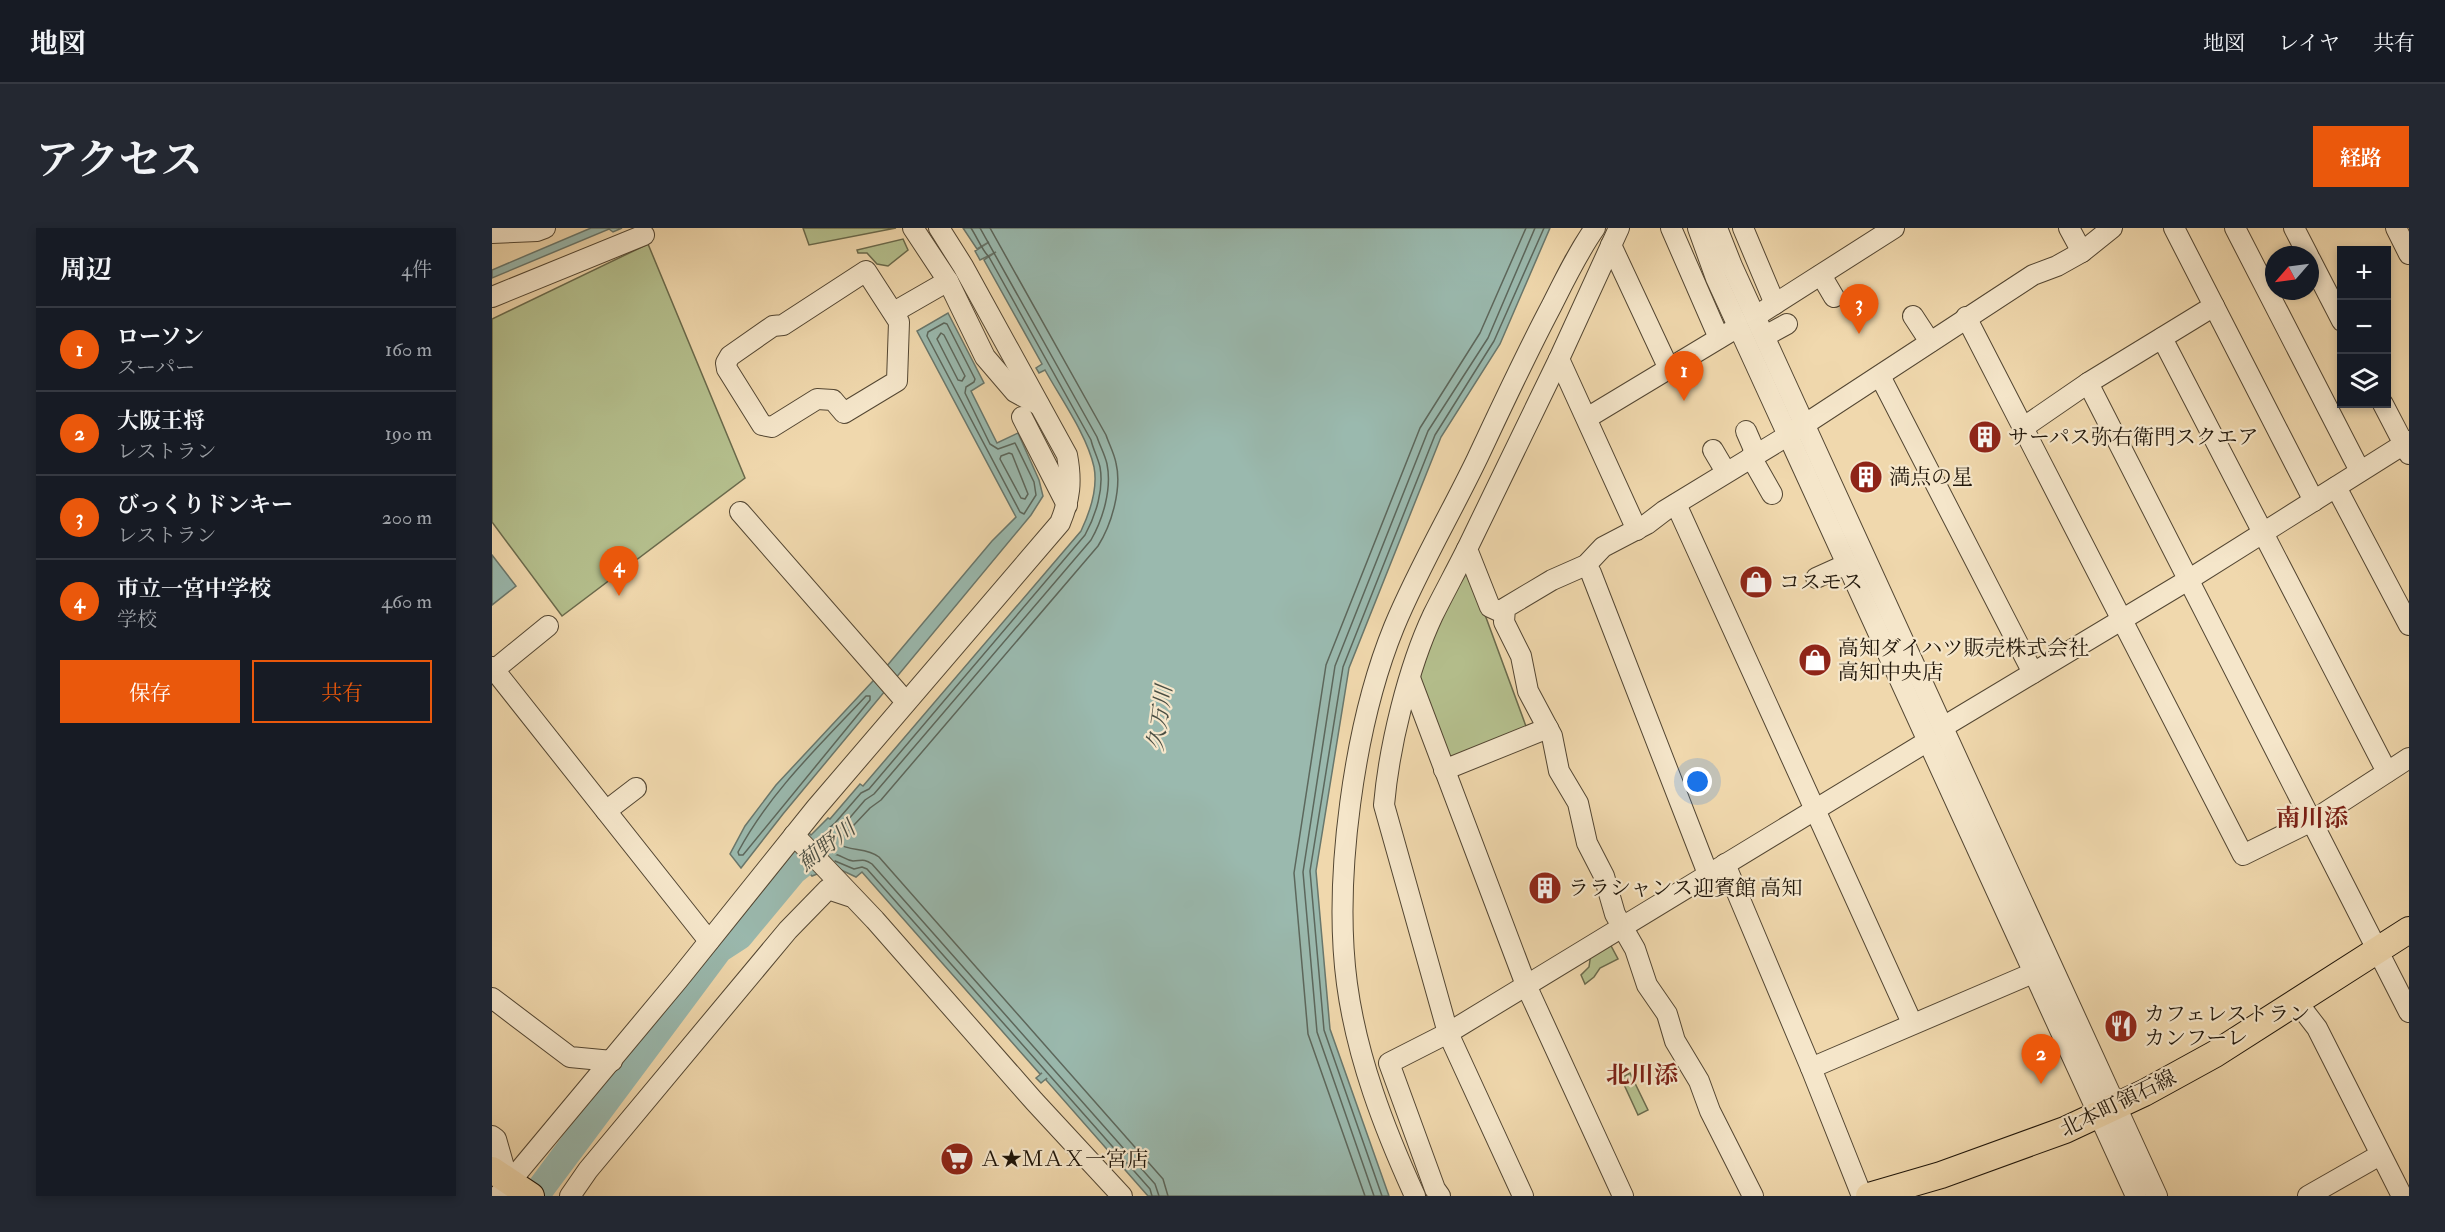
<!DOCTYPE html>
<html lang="ja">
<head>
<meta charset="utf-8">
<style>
	:root { --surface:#171b24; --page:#242831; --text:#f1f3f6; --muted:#9ea1a6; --line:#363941; --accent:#ea580c }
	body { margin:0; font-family:"IM FELL Double Pica","Noto Serif JP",serif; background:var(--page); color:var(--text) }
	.controls { position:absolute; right:18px; top:18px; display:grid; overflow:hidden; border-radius:0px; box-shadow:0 3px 9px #0003 }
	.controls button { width:54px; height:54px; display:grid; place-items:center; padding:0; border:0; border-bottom:2px solid var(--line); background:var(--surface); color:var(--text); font:30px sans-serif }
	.compass { position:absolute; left:1773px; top:18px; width:54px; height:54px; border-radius:50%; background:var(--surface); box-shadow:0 3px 9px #0003; rotate:242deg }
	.you { position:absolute; left:1206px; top:554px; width:21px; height:21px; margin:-15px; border:4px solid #fff; border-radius:50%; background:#1a73e8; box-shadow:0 0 0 9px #1a73e833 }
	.badge { display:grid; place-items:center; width:39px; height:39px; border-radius:50%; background:var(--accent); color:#fff; font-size:20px; font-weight:700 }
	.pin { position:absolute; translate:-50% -50px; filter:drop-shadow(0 2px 3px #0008) }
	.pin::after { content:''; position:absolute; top:32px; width:21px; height:18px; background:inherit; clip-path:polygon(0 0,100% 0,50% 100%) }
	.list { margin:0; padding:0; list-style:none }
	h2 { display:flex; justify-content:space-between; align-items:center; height:78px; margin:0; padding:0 24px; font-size:26px }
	h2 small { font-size:20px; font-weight:400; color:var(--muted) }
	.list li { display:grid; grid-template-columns:39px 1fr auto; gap:18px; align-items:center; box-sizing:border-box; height:84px; padding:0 24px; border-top:2px solid var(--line) }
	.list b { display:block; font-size:22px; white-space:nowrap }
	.list p { margin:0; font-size:20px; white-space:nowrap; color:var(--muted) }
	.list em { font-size:20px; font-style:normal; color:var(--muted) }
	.actions { display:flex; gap:12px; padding:18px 24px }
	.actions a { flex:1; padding:14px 0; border:2px solid var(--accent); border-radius:0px; text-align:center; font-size:21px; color:var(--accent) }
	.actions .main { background:var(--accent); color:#fff }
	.icon { flex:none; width:33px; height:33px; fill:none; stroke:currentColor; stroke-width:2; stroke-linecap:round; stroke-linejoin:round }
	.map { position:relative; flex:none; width:1917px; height:968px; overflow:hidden; border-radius:0px }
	header { display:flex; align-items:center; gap:36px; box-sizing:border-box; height:84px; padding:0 30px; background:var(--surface); border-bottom:2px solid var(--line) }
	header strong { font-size:28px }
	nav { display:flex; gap:33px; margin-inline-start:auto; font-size:21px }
	.intro { display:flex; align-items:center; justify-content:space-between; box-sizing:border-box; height:144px; padding:0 36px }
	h1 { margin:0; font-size:42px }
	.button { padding:15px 27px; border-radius:0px; background:var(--accent); color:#fff; font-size:21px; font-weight:700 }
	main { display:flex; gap:36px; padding:0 36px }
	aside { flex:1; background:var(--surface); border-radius:0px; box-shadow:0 3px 9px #0003 }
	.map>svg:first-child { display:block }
	.green { fill:#b5c08e; stroke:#6a6a4c; stroke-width:1.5 }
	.water { fill:#9ab9ae; stroke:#69776c; stroke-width:1.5 }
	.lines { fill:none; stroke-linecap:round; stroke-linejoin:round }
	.shore { stroke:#5c675c; stroke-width:1.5 }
	.river { stroke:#9ab9ae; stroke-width:28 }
	.minor-casing { stroke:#534632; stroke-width:22 }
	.major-casing { stroke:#1f1509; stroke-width:28 }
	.minor { stroke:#f5e6ca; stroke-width:20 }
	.major { stroke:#f0d8ad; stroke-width:26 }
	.labels { text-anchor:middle; stroke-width:4.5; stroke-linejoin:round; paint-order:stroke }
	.poi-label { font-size:21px; fill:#1f1509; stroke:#f5e6ca; text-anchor:start }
	.street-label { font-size:21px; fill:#1f1509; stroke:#f5e6ca }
	.water-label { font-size:22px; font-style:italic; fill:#4a4e43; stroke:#f5e6ca }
	.quarter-label { font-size:24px; font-weight:bold; fill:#7a1f14; stroke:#f5e6ca }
</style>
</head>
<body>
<header>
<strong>地図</strong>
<nav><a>地図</a><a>レイヤ</a><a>共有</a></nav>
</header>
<div class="intro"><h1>アクセス</h1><a class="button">経路</a></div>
<main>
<aside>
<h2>周辺<small>4件</small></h2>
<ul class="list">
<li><span class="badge">1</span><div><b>ローソン</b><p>スーパー</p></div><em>160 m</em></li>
<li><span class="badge">2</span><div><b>大阪王将</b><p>レストラン</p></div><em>190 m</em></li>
<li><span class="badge">3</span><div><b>びっくりドンキー</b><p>レストラン</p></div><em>200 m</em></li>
<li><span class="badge">4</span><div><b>市立一宮中学校</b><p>学校</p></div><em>460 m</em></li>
</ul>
<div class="actions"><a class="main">保存</a><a>共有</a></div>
</aside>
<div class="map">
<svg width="1917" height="968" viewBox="0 0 1917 968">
	<rect width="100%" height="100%" fill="#f0d8ad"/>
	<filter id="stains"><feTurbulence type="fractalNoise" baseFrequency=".00333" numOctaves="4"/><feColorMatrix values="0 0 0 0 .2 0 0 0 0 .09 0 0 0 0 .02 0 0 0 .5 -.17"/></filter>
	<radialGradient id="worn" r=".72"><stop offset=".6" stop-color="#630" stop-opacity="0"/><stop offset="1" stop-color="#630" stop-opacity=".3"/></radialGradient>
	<!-- green -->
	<g class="green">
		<polygon points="311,0 404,0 317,17"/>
		<polygon points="411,11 416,22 396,38 385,36 375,25 366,25 365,22"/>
		<polygon points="156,16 253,250 70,388 0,294 0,91"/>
		<polygon points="970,346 978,346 1035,501 961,529 954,526 927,452 941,407"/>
		<polygon points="1117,714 1126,731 1108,740 1102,749 1093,756 1089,747 1097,739 1099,725"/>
		<polygon points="1138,845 1156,882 1146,887 1129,850"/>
	</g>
	<!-- water -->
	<g class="water">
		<polygon points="99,0 130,0 121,4 117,1 0,50 0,42"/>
		<path d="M471,0H1058L1008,116L949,209L857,440L824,643L838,801L897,968H656L554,852L555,850L549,855L544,850L550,845L548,846L370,644L364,649L343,639L320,648L302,628L316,604L319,607L336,590L338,591L368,556L371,558L589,303C598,284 606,260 602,239C595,207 569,171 553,142L547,145L544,140L550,136L492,32L504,24L488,32L483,23L497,14L485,21Z"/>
		<polygon points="456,85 492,155 479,163 505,215 526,205 547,252 551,268 539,287 291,586 249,640 238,626 253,598 284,557 394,439 500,313 524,289 425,103"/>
		<polygon points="0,327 24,358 0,377"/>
	</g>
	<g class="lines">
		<!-- shore -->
		<g class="shore">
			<path d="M498,0L614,207C617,216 622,225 624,235C630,260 620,296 606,318L389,572L378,580L345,615C358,624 374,619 387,629L671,951L676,968"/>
			<polygon points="452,95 455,96 483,151 482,154 474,159 473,165 498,216 506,221 523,215 542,254 544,267 532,286 528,284 435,108 436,104"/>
			<polygon points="449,105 452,107 473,148 470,153 466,152 445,111"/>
			<polygon points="517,225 520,226 536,266 533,271 529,270 508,231 509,228"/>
			<path d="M374,468H378V472L251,627H247L246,624C278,564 328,517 374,468Z"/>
			<path d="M322,612L343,595L369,565L377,561L593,307C604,287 612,261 608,239C606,230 601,221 599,212L497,29C490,22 485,9 479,0"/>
			<path d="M327,617L349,600L373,572L382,566L599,312C611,291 620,261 615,236C613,227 608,218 605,209L488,0"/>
			<path d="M337,627C348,624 351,632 361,633C369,633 372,630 380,636L663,956L667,968"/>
			<polyline points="343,633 362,641 370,639 375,641 658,961 660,968"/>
			<polyline points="873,968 816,806 802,645 834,437 928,200 988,105 1034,0"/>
			<polyline points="882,968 825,804 811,644 843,438 936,203 996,110 1043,0"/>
			<polyline points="890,968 832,802 818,643 851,439 943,207 1002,113 1052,0"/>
		</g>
		<!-- river -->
		<polyline class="river" points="43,968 227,721 247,708 301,643 339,613"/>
		<defs>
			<g id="minor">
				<polyline points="421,0 456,53 493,129 523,164 547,177"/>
				<polyline points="1179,0 1227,110"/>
				<polyline points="1206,0 1224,50 1644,968"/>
				<polyline points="1225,0 1240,38 1665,968"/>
				<polyline points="1251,0 1283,76"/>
				<polyline points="1577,0 1590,24"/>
				<polyline points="1682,0 1822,273"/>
				<polyline points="1743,0 1868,243"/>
				<polyline points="1802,0 1816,27"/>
				<polyline points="1904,0 1917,26"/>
				<polyline points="0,5 45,3 53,0"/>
				<polyline points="1119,17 1177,141"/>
				<polyline points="1818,31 1850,93"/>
				<polygon points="374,43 407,94 405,153 352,185 341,172 325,171 280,199 270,197 235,141 234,135 238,128 281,98 291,97"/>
				<polyline points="1329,47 1342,69"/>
				<polyline points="0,69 152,7"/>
				<polyline points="402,84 456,53"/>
				<polyline points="1264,88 1402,0"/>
				<polyline points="1421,88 1438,114"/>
				<polyline points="1474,89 1751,627 1820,593 1917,530"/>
				<polyline points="1273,108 1295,96"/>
				<polyline points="1670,110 1895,544"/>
				<polyline points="1067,131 1145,302"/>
				<polyline points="1388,148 1541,445"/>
				<polyline points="1596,155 1917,784"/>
				<polyline points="1891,176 1917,226"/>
				<polyline points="530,189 575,277"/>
				<polyline points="1095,190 1246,99"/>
				<polyline points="1532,199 1596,155 1722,78"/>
				<polyline points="1254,203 1264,226"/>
				<polyline points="1221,222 1234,244"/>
				<polyline points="1259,229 1280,266"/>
				<polyline points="1844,259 1917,397"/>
				<polyline points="1184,276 1420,795"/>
				<polyline points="248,284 414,474"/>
				<path d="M975,321C964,343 952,365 941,387C916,440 897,519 892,577L956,805L1031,968"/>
				<polyline points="1094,337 1099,345 1216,646"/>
				<polyline points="1324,350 1355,336"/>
				<polyline points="1011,385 998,379 975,321 1067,131 1127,0"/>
				<polyline points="0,439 217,713"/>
				<polyline points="2,442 56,398"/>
				<polyline points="918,450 1034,757 1131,968"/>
				<polyline points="1451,499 1696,352 1917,213"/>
				<polyline points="952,542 1056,500"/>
				<polyline points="114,583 144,560"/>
				<polyline points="302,607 383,692 542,873 630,968"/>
				<polyline points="1233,636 1319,840 1370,968"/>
				<polyline points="0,770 78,829 120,833"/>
				<polyline points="1805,774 1825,800 1910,968"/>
				<polyline points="1319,840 1541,745"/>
				<polyline points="0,908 4,911 16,953"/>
				<path d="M6,968L186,752L324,580L568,295C578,271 580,253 575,227L471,38L447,0"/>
				<polyline points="78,968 96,942 296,702 336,661 357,668"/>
				<path d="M923,968C892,900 865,830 855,756C841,651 862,497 902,399C926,341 958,287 985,231C1009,180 1033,128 1060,77C1073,51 1086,24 1103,0"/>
				<polyline points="948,968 943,961 897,835 956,805 1436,513"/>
				<polyline points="1261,968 1218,883 1207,853 1183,813 1175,786 1155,757 1143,721 1123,686 1112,648 1095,615 1086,575 1067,543 1060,508 1036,463 1029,428 1012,394 1013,380 1060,352 1094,337 1111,319 1155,296 1172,283 1295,208 1541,47 1565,38 1590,24 1620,0"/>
				<polyline points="1816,968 1888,927"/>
			</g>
			<g id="major">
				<polyline points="0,942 39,968"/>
				<polyline points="1377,968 1449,947 1573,902 1652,865 1723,826 1917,702"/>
			</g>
		</defs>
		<!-- minor casing -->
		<use href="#minor" class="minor-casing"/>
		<!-- major casing -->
		<use href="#major" class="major-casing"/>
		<!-- minor -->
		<use href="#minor" class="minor"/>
		<!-- major -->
		<use href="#major" class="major"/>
	</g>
	<!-- icons -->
	<defs>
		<symbol id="building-disc" viewBox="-11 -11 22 22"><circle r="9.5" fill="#8f2418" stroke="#f5e6ca"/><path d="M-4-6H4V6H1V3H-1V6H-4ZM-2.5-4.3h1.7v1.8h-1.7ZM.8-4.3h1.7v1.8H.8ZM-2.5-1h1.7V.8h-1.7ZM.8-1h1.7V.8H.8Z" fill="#fff"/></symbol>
		<symbol id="shop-disc" viewBox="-11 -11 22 22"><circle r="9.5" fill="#8f2418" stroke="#f5e6ca"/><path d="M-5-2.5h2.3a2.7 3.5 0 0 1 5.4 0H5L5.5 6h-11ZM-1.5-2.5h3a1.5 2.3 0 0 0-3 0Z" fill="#fff"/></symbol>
		<symbol id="restaurant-disc" viewBox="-11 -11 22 22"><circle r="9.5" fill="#8f2418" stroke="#f5e6ca"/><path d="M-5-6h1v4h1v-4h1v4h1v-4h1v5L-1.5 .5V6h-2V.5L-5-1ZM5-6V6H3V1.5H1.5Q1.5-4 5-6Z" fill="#fff"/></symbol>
		<symbol id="supermarket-disc" viewBox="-11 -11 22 22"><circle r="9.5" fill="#8f2418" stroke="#f5e6ca"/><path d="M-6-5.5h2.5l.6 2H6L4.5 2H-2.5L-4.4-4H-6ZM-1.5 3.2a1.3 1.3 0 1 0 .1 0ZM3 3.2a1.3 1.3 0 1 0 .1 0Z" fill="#fff"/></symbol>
	</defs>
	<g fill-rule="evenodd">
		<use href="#building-disc" x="1474" y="190" width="38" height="38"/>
		<use href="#building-disc" x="1355" y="230" width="38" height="38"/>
		<use href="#shop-disc" x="1245" y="335" width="38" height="38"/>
		<use href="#shop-disc" x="1304" y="413" width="38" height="38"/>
		<use href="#building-disc" x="1034" y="641" width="38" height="38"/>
		<use href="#restaurant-disc" x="1610" y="779" width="38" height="38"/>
		<use href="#supermarket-disc" x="446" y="912" width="38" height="38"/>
	</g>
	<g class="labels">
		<!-- poi labels -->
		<g class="poi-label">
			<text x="1516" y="216">サーパス弥右衛門スクエア</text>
			<text x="1397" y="256">満点の星</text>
			<text x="1287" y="361">コスモス</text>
			<text x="1346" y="427">高知ダイハツ販売株式会社<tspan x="1346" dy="24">高知中央店</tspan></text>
			<text x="1076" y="667">ララシャンス迎賓館 高知</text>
			<text x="1652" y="793">カフェレストラン<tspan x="1652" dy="24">カンフーレ</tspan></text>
			<text x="488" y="938">Ａ★ＭＡＸ一宮店</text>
		</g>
		<!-- street labels -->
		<g class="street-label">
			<text transform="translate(1626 875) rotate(-26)" y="7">北本町領石線</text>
		</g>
		<!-- water labels -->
		<g class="water-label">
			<text transform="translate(667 490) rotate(-82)" y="8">久万川</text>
			<text transform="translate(334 617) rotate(-38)" y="8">薊野川</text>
		</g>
		<!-- quarter labels -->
		<g class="quarter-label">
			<text x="1820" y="598">南川添</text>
			<text x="1150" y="855">北川添</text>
		</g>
	</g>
	<rect width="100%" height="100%" filter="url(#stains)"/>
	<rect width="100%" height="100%" fill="url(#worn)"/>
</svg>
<div class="controls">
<button>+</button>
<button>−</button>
<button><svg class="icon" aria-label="layers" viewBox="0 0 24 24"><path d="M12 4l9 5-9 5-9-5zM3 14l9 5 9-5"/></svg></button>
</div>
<svg class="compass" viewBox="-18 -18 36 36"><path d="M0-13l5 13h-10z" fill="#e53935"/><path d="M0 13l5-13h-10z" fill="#9ea1a6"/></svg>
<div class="you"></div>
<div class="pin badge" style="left:1192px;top:173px">1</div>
<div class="pin badge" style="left:1549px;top:856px">2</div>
<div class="pin badge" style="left:1367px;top:106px">3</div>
<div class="pin badge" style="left:127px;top:368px">4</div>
</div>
</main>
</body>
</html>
